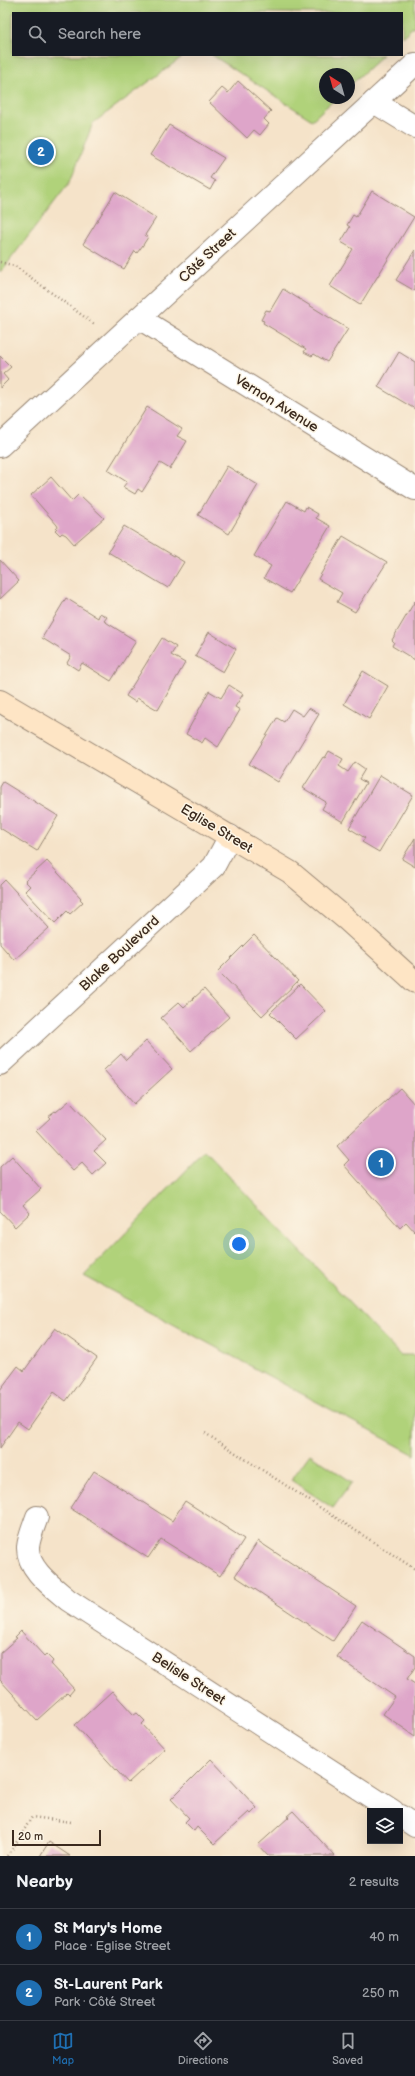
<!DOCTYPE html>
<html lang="en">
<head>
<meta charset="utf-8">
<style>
	:root { --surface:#171b24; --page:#20242c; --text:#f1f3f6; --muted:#9ea1a6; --line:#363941; --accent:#1f6fb2 }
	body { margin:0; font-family:"Balsamiq Sans",sans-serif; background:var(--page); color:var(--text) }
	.controls { position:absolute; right:12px; bottom:12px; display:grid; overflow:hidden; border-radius:0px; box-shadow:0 4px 16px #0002 }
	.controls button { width:36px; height:36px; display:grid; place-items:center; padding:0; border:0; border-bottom:1px solid var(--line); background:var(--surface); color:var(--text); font:20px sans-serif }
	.compass { position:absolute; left:319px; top:68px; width:36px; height:36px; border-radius:50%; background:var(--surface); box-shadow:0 4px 16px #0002; rotate:323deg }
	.scale { position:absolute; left:12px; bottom:10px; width:89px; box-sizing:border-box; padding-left:4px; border:2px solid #3b2a1e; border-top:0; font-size:11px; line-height:14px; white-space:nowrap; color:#3b2a1e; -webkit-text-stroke:3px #fcf5e5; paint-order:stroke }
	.you { position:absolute; left:239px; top:1244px; width:14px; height:14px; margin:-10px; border:3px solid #fff; border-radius:50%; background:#1a73e8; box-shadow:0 0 0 6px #1a73e833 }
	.badge { display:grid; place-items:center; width:26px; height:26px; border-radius:50%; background:var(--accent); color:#fff; font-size:13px; font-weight:700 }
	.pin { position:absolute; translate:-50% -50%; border:2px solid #fff; box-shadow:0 1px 4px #0006 }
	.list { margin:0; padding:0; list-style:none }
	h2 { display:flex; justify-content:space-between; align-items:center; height:52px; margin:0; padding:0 16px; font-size:17px }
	h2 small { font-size:13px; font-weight:400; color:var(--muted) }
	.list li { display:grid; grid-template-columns:26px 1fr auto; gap:12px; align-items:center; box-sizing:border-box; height:56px; padding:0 16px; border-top:1px solid var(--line) }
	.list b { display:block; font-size:15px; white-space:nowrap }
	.list p { margin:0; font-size:13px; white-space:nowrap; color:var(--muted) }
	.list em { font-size:13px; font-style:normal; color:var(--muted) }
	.icon { flex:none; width:22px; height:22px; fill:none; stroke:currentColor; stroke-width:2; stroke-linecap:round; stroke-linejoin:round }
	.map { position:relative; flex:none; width:415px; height:1856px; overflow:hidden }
	.search { position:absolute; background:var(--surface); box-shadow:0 4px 16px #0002; left:12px; right:12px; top:12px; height:44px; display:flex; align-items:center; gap:10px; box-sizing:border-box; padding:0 14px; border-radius:0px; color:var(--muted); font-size:15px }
	.sheet { height:164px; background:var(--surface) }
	nav { display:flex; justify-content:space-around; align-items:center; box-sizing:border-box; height:56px; border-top:1px solid var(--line); background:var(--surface); font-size:11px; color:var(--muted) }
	nav a { display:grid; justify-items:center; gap:2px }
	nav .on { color:var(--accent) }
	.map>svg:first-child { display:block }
	.green { fill:#b0d27a; stroke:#767e4c }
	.building { fill:#dea5c9 }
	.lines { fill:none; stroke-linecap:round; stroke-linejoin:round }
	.street-casing { stroke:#988674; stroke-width:24 }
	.secondary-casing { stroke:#988674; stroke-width:24 }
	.path { stroke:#988674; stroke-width:2.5; stroke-dasharray:1 3; stroke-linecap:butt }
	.street { stroke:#fff; stroke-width:22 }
	.secondary { stroke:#fee5c5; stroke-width:22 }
	.labels { text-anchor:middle; stroke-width:3; stroke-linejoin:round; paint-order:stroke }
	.street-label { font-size:14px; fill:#3b2a1e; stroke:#fcf5e5 }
</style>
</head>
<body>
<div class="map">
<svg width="415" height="1856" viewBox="0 0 415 1856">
	<rect width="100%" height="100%" fill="#fcf5e5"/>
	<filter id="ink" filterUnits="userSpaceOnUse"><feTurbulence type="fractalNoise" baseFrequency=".025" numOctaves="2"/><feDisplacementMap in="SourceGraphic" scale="8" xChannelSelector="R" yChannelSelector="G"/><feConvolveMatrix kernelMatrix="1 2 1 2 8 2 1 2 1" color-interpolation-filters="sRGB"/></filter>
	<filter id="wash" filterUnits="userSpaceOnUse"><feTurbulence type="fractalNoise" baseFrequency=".012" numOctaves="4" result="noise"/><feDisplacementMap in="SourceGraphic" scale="16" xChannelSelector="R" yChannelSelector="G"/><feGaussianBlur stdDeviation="0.9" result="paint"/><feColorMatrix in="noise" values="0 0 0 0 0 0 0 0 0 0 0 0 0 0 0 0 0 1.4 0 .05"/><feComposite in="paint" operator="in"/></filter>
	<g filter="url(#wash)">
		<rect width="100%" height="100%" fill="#f5e3c9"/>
		<!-- green -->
		<g class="green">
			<polygon points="0,0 415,0 415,25 402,37 402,13 13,13 13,55 185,55 93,123 70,182 0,273"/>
			<polygon points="212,55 383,55 349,86 349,74 325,74 325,98 336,98 312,120"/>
			<polygon points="205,1151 400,1355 415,1355 415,1455 84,1276"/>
			<polygon points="310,1454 352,1482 333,1508 291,1480"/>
		</g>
		<g id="blocks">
			<!-- building -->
			<g class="building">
				<polygon points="238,81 271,111 264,119 269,124 260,135 254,130 247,138 209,102 222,88 228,93"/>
				<polygon points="169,125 224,158 210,178 215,181 210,190 150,155"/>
				<polygon points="372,191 414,217 360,305 330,286 353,249 341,242 350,227 347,225 353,215 356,217"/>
				<polygon points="115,192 156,218 145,235 148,237 143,245 137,253 135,251 124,269 83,244"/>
				<polygon points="415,250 415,291 396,280"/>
				<polygon points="283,289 348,329 327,362 314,354 312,356 304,352 306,349 263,323 264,321 261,320 266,310 270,311"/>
				<polygon points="399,352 415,362 415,409 378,387"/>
				<polygon points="0,356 11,367 3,374 8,380 0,388"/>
				<polygon points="147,407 182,429 177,436 187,441 170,469 160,463 142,492 138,489 135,494 123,487 127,482 108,470"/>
				<polygon points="227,466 258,485 229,534 198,515"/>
				<polygon points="51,477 72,501 79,494 104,518 74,544 66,535 62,533 60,535 55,530 58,527 57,525 31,495"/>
				<polygon points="287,501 304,511 306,507 318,514 316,518 330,526 290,593 264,578 271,566 254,556"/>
				<polygon points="124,526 184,562 168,588 108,552"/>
				<polygon points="343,536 387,562 355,612 337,602 342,593 318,579"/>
				<polygon points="0,560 19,581 0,599"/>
				<polygon points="66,598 98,618 100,613 107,617 104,621 136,641 111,681 82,663 78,670 67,663 71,656 42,638"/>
				<polygon points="415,601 415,660 392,646 394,642 392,640"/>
				<polygon points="209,632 236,649 223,672 195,656"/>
				<polygon points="162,638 176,647 171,655 185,663 158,710 137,698 135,702 126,696"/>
				<polygon points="363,671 388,686 369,719 344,704"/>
				<polygon points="229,685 243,694 235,707 240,710 218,747 205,738 202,743 186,734 209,691 221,698"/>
				<polygon points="309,708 319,714 278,782 249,764 277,718 284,722 292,709 303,716"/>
				<polygon points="329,751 343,759 339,766 348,772 355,762 365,769 359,779 366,783 343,822 322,809 326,802 303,788 323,757 325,758"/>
				<polygon points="380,775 413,795 379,852 362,842 365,838 349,828"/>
				<polygon points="3,782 58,816 37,851 0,828 0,787"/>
				<polygon points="415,838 415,867 402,859"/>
				<polygon points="47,861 81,898 80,899 83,902 70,914 67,911 55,923 25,891 30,886 25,881"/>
				<polygon points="5,880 49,928 14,960 0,944 0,885"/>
				<polygon points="254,935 298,981 262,1016 218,971"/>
				<polygon points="300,984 326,1011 296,1039 270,1013"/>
				<polygon points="204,989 229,1017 191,1051 161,1018 179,1002 184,1007"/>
				<polygon points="146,1041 172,1069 134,1104 104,1070 121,1054 126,1060"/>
				<polygon points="400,1088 415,1105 415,1232 406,1222 400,1228 344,1165 349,1160 337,1146"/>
				<polygon points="69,1101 106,1140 94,1151 106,1163 93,1175 82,1163 73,1171 36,1131 50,1118 48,1116 55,1111 56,1112"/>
				<polygon points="12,1156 41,1189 23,1205 30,1213 15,1227 0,1211 0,1167"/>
				<polygon points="55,1328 97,1358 66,1401 54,1392 28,1429 18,1422 0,1448 0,1390 18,1366 24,1371"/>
				<polygon points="94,1471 172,1521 185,1501 244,1539 220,1576 161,1539 148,1558 70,1508"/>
				<polygon points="258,1541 356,1606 333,1641 235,1576"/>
				<polygon points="362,1620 415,1656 415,1667 407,1679 415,1684 415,1736 383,1714 395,1697 337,1657"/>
				<polygon points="21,1631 44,1656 46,1654 53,1661 51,1664 74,1689 69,1695 67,1693 37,1720 0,1680 0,1653 17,1638 15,1637"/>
				<polygon points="112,1691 134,1715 137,1713 145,1721 142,1724 165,1749 128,1783 75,1725"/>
				<polygon points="211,1759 257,1808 251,1814 249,1812 214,1844 197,1827 194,1831 185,1822 189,1818 171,1799"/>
				<polygon points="293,1811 335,1856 268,1856 258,1845 289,1817 287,1816"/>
				<polygon points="49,1842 70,1856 40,1856"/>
			</g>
		</g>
	</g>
	<g filter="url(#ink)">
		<use href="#blocks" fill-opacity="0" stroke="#988674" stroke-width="1"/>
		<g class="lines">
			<defs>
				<g id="street">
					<polyline points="374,102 415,127"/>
					<polyline points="139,318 415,489"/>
					<polyline points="0,446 415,64"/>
					<polyline points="0,1064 214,866 230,836"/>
					<path d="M37,1517C34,1526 29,1537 28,1547C27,1569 53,1587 68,1600L393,1811"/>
					<polyline points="400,1816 415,1826"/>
				</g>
				<polyline id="secondary" points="0,701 290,872 346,919 415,982"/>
			</defs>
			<!-- street casing -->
			<use href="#street" class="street-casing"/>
			<!-- secondary casing -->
			<use href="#secondary" class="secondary-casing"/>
			<!-- path -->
			<g class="path">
				<polyline points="0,262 15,266 94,324"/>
				<polyline points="205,1433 415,1569"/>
				<polyline points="8,1856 32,1817 71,1822"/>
			</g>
			<!-- street -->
			<use href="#street" class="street"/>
			<!-- secondary -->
			<use href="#secondary" class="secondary"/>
		</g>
	</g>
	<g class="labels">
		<!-- street labels -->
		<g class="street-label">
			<text transform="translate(207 255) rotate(-43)" y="5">Côté Street</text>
			<text transform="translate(277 403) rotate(32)" y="5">Vernon Avenue</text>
			<text transform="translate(217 828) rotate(31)" y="5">Eglise Street</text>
			<text transform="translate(119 953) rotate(-43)" y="5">Blake Boulevard</text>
			<text transform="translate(189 1678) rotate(33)" y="5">Belisle Street</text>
		</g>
	</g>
</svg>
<div class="controls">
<button><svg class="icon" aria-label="layers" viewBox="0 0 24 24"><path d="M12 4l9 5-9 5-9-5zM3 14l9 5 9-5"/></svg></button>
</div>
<svg class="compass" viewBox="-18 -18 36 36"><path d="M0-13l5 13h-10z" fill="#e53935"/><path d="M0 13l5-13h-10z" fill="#9ea1a6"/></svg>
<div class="scale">20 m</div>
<div class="you"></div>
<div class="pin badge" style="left:381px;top:1163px">1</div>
<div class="pin badge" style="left:41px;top:152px">2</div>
<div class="search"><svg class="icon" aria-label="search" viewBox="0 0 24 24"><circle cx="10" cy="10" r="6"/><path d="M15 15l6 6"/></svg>Search here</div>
</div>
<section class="sheet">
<h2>Nearby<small>2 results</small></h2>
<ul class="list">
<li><span class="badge">1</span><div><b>St Mary's Home</b><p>Place · Eglise Street</p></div><em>40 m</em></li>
<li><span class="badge">2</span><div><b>St-Laurent Park</b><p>Park · Côté Street</p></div><em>250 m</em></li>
</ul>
</section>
<nav>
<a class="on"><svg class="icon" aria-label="map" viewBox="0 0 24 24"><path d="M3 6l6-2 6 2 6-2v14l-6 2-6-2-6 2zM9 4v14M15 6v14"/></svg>Map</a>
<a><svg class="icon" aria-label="directions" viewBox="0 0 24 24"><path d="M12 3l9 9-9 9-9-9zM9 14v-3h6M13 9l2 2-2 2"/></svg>Directions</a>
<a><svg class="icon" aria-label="saved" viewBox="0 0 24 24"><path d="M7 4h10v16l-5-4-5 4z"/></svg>Saved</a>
</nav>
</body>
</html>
